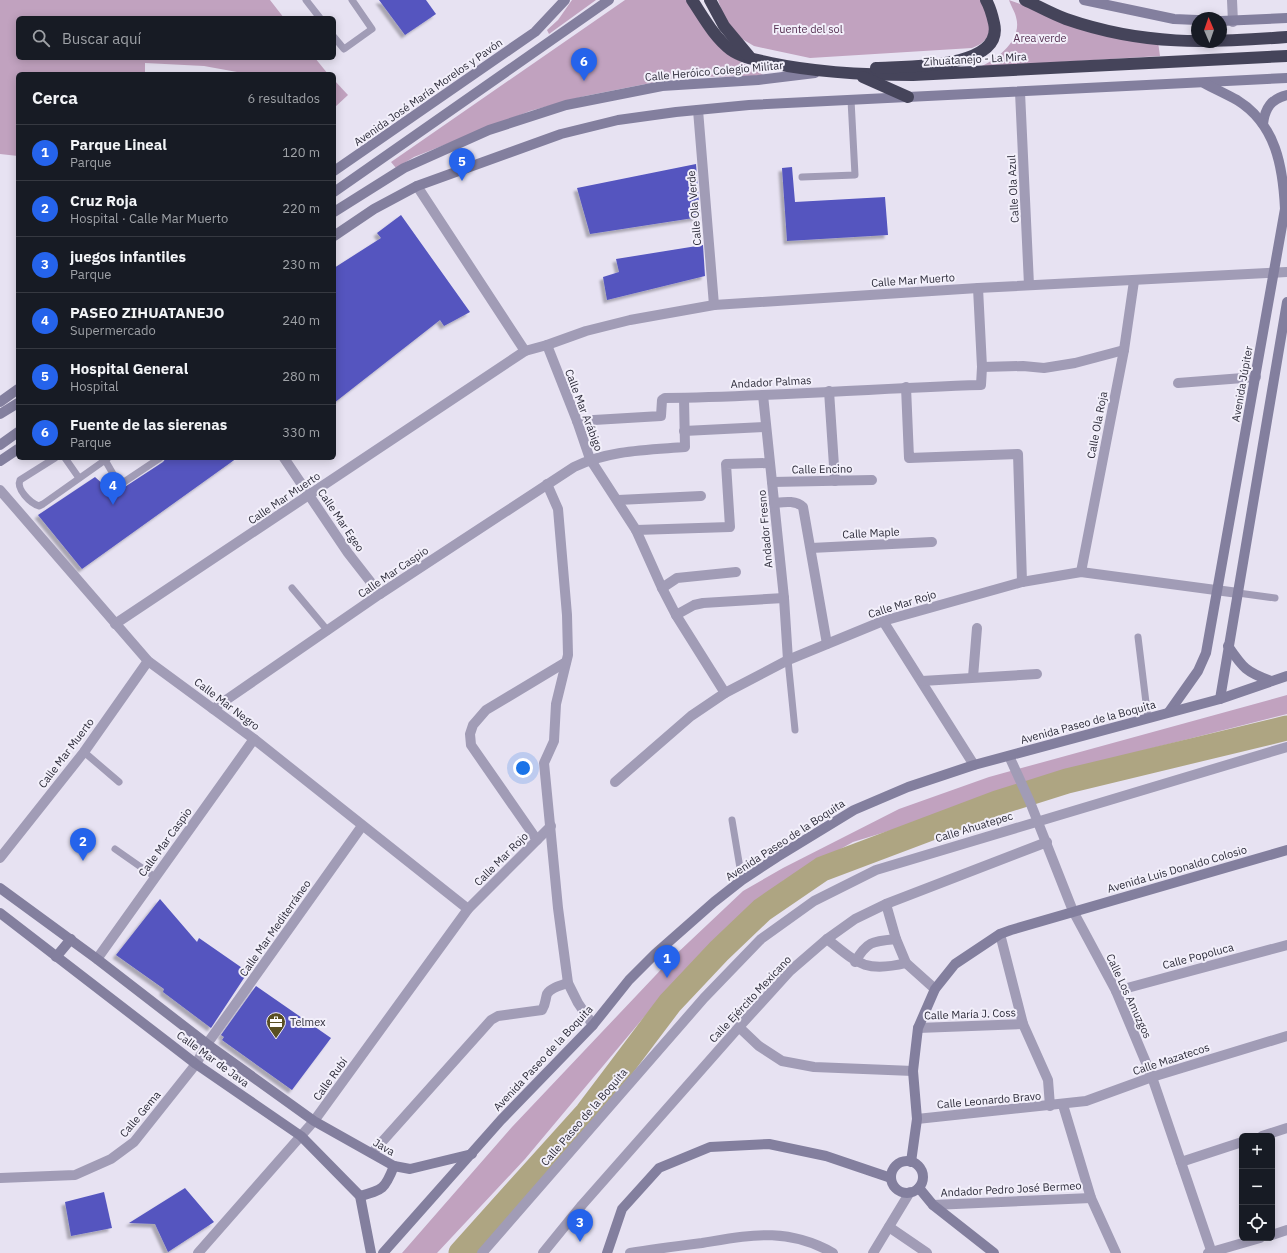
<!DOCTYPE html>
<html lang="es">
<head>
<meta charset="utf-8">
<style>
	:root { --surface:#171b24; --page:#20242c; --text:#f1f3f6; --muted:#9ea1a6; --line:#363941; --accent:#2563eb }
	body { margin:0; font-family:"IBM Plex Sans",sans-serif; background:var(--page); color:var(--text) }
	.controls { position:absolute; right:12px; bottom:12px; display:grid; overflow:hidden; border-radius:6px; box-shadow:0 2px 10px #0003 }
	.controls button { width:36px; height:36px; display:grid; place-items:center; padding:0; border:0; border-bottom:1px solid var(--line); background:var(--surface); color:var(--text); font:20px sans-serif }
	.compass { position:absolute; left:1191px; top:12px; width:36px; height:36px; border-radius:50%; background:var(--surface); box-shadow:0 2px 10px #0003; rotate:358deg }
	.you { position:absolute; left:523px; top:768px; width:14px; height:14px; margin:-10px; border:3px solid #fff; border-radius:50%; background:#1a73e8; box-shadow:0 0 0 6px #1a73e833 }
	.badge { display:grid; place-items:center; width:26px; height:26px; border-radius:50%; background:var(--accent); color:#fff; font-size:13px; font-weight:700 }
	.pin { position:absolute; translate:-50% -33px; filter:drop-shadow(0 1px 2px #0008) }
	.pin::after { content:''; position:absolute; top:21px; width:14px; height:12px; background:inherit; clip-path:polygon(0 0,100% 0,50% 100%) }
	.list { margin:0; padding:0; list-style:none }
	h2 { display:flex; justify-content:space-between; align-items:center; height:52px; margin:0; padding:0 16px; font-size:17px }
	h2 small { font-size:13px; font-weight:400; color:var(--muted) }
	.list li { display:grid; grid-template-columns:26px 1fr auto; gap:12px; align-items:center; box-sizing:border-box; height:56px; padding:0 16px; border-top:1px solid var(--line) }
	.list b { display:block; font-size:15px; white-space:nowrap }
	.list p { margin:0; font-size:13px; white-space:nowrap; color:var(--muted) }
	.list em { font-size:13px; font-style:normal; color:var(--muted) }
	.icon { flex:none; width:22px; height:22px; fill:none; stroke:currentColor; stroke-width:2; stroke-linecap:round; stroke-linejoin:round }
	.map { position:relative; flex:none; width:1287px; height:1253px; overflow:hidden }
	.search { position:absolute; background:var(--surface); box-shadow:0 2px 10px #0003; left:16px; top:16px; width:320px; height:44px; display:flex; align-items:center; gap:10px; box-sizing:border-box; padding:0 14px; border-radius:6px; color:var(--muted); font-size:15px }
	.panel { position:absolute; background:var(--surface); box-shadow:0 2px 10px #0003; left:16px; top:72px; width:320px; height:388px; border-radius:6px }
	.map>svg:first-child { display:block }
	.green { fill:#c1a2bf }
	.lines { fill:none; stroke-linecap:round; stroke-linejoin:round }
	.river { stroke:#aea582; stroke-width:25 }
	.building { fill:#5455bf; filter:url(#shadow) }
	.lane { stroke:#a19cb6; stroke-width:7 }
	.street { stroke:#a19cb6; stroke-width:10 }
	.secondary { stroke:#837f9e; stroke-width:10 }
	.highway { stroke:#45445a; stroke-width:12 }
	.labels { text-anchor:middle; stroke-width:4; stroke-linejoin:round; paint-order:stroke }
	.park-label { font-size:11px; fill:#563152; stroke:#f2effa }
	.street-label { font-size:11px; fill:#2d2c3a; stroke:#f2effa }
	.poi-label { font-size:11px; fill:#2d2c3a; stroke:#f2effa; text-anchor:start }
</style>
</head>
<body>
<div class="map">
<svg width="1287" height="1253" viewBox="0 0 1287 1253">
	<defs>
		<filter id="shadow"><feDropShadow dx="-3.5" dy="3.5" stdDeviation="1" flood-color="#0004"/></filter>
	</defs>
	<rect width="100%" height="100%" fill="#e7e2f2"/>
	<!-- green -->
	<g class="green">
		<polygon points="0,0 270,0 284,18 18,18 18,58 315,58 328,74 248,74 204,66 145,63 145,74 18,74 18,156 0,154"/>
		<polygon points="572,0 596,0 549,34 547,30 558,20"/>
		<polygon points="625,0 686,0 715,41 731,56 765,76 681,77 585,96 530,111 414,157 396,168 391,162"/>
		<path d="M718,0H981C990,20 998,38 972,48L810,58L754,46L737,36L724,17Z"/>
		<path d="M1009,0L1091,29L1158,42L1160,56L980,67C997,59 1023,40 1016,17C1015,12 1011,6 1009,0Z"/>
		<polygon points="334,80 348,95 334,108"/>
		<polygon points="1287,695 1287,714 1098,762 995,798 853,842 783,881 660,998 525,1159 437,1253 402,1253 512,1127 672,958 743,891 783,868 899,809 989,777"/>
	</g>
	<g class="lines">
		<!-- river -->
		<polyline class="river" points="461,1253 587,1113 670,1003 719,951 762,910 822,869 997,803 1067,781 1287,728"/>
	</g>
	<!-- building -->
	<g class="building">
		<polygon points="379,0 426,0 436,14 405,35"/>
		<polygon points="696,164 700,217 590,234 577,188"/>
		<polygon points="792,167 795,202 885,197 888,235 787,241 782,168"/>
		<polygon points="401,215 470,312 444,326 440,320 334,403 334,268 381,238 377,233"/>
		<polygon points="703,245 705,276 607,300 603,277 619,272 616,259"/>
		<polygon points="166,458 237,458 82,569 38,515 95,477 114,494 163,462"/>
		<polygon points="160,899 197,942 199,938 248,972 211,1028 163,992 164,989 116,955"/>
		<polygon points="256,986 331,1038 292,1090 222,1040 224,1037 221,1035"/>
		<polygon points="185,1188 214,1222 168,1252 155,1224 129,1223"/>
		<polygon points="104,1192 112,1228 71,1236 65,1202"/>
	</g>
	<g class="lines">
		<!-- lane -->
		<g class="lane">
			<polyline points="306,0 320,18"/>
			<polyline points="334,37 344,49 372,29 352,0"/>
			<polyline points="802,177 855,175 851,100"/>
			<path d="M55,458L20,480C16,489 30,503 39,506L43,504L108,458"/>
			<polyline points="65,458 79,478"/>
			<polyline points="105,460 116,479 124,482 160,458"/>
			<polyline points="292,588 328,631"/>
			<polyline points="1238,593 1275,598"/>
			<polyline points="1138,637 1148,719"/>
			<polyline points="788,660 795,730"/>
			<polyline points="84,752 119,782"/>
			<polyline points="732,820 742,880"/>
			<polyline points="115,849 155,877"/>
		</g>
		<!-- street -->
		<g class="street">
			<polyline points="1232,0 1233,22"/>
			<polyline points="1020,92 1029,285"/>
			<polyline points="698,110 714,305"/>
			<polyline points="417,186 525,351 547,345 577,421 590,459 636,530 662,588 676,615 725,693"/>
			<polyline points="547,345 586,331 630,320 714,305 978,288 1287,272"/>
			<polyline points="982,367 1023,366 1044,368 1075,363 1124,350"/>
			<polyline points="1178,383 1256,377"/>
			<polyline points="906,387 909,458 1018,454 1022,582"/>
			<polyline points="829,391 835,481"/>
			<polyline points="763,395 784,598 788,660"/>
			<path d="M577,421L661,416L662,400L665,398C771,397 876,388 981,385L982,367L978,288"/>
			<polyline points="684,431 766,427"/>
			<polyline points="284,458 348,553 380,594"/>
			<polyline points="772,482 872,480"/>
			<polyline points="547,484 558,509 567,615 568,655 556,704 554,741 544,763 558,908 568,983 578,1003 593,1025"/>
			<polyline points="0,490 148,661 254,739 468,909"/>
			<polyline points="618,500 701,496"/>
			<path d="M774,503C784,502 796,500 803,507L827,644"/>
			<polyline points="636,530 730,527 726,464 769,463"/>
			<polyline points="811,548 932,542"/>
			<polyline points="1081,572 1124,350 1134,281"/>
			<polyline points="662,588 677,578 736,572"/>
			<polyline points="676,615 694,605 703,603 784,598"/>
			<polyline points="883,621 974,765"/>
			<polyline points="115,624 525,351"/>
			<polyline points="973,677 977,628"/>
			<polyline points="922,681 1037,674"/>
			<path d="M213,709L380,594L574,467C609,450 647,450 685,447L684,398"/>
			<polyline points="1009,756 1030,802 1073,911 1116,991 1152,1077 1212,1253"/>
			<polyline points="615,782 691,716 725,693 788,660 883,621 1022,582 1081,572 1238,593"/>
			<polyline points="537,840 471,745 470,734 473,725 486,710 566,662"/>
			<polyline points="0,858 84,752 148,661"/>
			<polyline points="886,904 896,939 906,963 935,989"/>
			<polyline points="1000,934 1023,1024 1048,1080 1050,1106"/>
			<path d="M827,939C857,963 865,973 906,963"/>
			<polyline points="97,959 254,739"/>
			<path d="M855,962C867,941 873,941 896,939"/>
			<polyline points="1116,991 1287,945"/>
			<polyline points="739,1027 759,1046 782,1061 814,1067 913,1071"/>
			<polyline points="918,1028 1023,1024"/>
			<polyline points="1063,1105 1091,1198 1116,1253"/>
			<polyline points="917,1119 1086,1101 1152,1077 1287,1036"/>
			<polyline points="1262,1136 1287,1128"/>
			<path d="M372,1153L491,1020L498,1016L542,1010C546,1004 545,1000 547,994C550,988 562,985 568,983"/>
			<polyline points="1181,1162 1242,1142"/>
			<polyline points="0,1178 75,1175 111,1159 134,1142 196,1064 207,1044 362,826"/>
			<polyline points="933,1205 1091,1198"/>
			<polyline points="889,1227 927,1253"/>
			<polyline points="1272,1235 1287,1230"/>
			<polyline points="198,1253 314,1121 468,909 551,826"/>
			<polyline points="482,1253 704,998 761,939 814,901 876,870 1287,747"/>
			<polyline points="543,1253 582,1205 739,1027 790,971 827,939 855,919 886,904 1047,842"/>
			<path d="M630,1253C654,1249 678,1246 702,1243C751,1235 787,1227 833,1253"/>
			<polyline points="873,1253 910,1192"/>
			<polyline points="1208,1253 1260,1238"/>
		</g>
		<!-- secondary -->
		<g class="secondary">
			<polyline points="1084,0 1174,19 1197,20"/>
			<polyline points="1221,21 1287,18"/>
			<path d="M1263,124C1265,108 1271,99 1287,95"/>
			<polyline points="334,171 535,32 565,0"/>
			<polyline points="334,192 609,0"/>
			<polyline points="334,212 404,168 489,130 566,105 662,86 758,80 815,73"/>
			<polyline points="334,236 374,209 417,186 561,134 618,120 676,112 749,105 1287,78"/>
			<polyline points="0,402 18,389"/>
			<polyline points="0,414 18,403"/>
			<polyline points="0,445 18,432"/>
			<polyline points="0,461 18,449"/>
			<path d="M1228,646C1243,668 1246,672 1271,681"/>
			<polyline points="1220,699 1287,302"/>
			<path d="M1169,712L1198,671L1206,653L1285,209C1283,167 1276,124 1237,100C1226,94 1215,89 1204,83"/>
			<polyline points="0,888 97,959 207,1044 314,1121 394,1166 410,1169 472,1154"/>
			<polyline points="0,913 196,1064 301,1136 360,1196 371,1253"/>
			<polyline points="56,957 71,939"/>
			<circle cx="907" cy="1177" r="16"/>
			<polyline points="911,1162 917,1119 913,1071 918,1028 935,989 955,964 1000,934 1011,930 1287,850"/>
			<polyline points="919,1188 933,1205 994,1253"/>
			<path d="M360,1196C383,1190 385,1189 394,1166"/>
			<polyline points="383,1253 501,1120 593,1025 629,980 655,954 714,902 742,880 777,857 854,810 908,787 974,765 1220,699 1287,676"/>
			<polyline points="607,1253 622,1209 659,1168 710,1147 769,1144 826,1156 891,1178"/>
		</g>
		<!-- highway -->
		<g class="highway">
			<path d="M692,0C704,18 714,37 731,50C742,58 758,60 771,63C819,73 865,75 913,75L1287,56"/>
			<polyline points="710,0 724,26 749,56"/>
			<path d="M1025,0C1038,6 1052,14 1066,19C1144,46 1207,43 1287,37"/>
			<path d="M876,68C903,66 1005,70 994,23C992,14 990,7 986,0"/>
			<polyline points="863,77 908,97"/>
		</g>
	</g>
	<!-- icons -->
	<defs>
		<symbol id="office-pin" viewBox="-11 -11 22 30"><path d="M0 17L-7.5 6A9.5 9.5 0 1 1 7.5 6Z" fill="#594f23" stroke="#f2effa"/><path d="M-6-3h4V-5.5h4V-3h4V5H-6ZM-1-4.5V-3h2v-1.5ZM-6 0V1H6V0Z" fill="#fff"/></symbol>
	</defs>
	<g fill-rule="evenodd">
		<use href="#office-pin" x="265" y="1011" width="22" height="30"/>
	</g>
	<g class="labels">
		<!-- park labels -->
		<g class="park-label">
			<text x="808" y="33">Fuente del sol</text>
			<text x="1040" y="42">Area verde</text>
		</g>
		<!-- street labels -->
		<g class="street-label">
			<text transform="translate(975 59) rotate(-3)" y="4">Zihuatanejo - La Mira</text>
			<text transform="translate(714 71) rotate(-5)" y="4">Calle Heróico Colegio Militar</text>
			<text transform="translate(428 92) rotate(-35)" y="4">Avenida José María Morelos y Pavón</text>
			<text transform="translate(1013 189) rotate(-93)" y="4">Calle Ola Azul</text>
			<text transform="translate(694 208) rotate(-95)" y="4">Calle Ola Verde</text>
			<text transform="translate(913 280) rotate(-4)" y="4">Calle Mar Muerto</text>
			<text transform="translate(771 382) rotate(-3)" y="4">Andador Palmas</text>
			<text transform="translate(1242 384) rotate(-80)" y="4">Avenida Júpiter</text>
			<text transform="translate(584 410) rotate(69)" y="4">Calle Mar Arábigo</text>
			<text transform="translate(1097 425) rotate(-79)" y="4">Calle Ola Roja</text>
			<text transform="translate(822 469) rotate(-1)" y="4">Calle Encino</text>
			<text transform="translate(284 498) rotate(-34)" y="4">Calle Mar Muerto</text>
			<text transform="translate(341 520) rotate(56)" y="4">Calle Mar Egeo</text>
			<text transform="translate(765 529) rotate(-95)" y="4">Andador Fresno</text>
			<text transform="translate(871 533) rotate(-3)" y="4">Calle Maple</text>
			<text transform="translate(393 572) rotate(-34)" y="4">Calle Mar Caspio</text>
			<text transform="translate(902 604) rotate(-17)" y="4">Calle Mar Rojo</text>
			<text transform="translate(227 704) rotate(37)" y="4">Calle Mar Negro</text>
			<text transform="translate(1088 722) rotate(-15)" y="4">Avenida Paseo de la Boquita</text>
			<text transform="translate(66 753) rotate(-53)" y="4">Calle Mar Muerto</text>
			<text transform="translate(974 827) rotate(-17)" y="4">Calle Ahuatepec</text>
			<text transform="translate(785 840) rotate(-33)" y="4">Avenida Paseo de la Boquita</text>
			<text transform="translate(165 842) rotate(-54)" y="4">Calle Mar Caspio</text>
			<text transform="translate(501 859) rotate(-45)" y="4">Calle Mar Rojo</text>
			<text transform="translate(1177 869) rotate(-16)" y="4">Avenida Luis Donaldo Colosio</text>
			<text transform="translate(275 928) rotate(-55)" y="4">Calle Mar Mediterráneo</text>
			<text transform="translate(1198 956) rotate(-15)" y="4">Calle Popoluca</text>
			<text transform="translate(1129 996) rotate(65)" y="4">Calle Los Amuzgos</text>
			<text transform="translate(750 999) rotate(-47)" y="4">Calle Ejército Mexicano</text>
			<text transform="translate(970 1014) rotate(-2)" y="4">Calle María J. Coss</text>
			<text transform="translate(543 1058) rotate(-47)" y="4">Avenida Paseo de la Boquita</text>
			<text transform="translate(213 1059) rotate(36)" y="4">Calle Mar de Java</text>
			<text transform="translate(1171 1059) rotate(-18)" y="4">Calle Mazatecos</text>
			<text transform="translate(330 1079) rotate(-54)" y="4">Calle Rubí</text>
			<text transform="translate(989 1100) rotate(-5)" y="4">Calle Leonardo Bravo</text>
			<text transform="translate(140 1114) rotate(-50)" y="4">Calle Gema</text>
			<text transform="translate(584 1117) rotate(-49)" y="4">Calle Paseo de la Boquita</text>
			<text transform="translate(384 1147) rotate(30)" y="4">Java</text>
			<text transform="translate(1011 1189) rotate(-3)" y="4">Andador Pedro José Bermeo</text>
		</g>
		<!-- poi labels -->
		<g class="poi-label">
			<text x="290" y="1026">Telmex</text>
		</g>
	</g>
</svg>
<div class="controls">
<button>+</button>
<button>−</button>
<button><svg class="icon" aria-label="locate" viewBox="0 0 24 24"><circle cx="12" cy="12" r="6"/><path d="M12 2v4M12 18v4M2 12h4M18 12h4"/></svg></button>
</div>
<svg class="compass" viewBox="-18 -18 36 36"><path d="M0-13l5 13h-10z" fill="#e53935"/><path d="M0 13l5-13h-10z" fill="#9ea1a6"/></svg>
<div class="you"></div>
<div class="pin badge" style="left:667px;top:978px">1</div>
<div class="pin badge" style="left:83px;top:861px">2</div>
<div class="pin badge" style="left:580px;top:1242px">3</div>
<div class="pin badge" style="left:113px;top:505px">4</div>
<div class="pin badge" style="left:462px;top:181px">5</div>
<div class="pin badge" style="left:584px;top:81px">6</div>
<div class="search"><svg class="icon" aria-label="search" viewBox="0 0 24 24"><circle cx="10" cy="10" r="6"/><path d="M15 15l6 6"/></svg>Buscar aquí</div>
<section class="panel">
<h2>Cerca<small>6 resultados</small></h2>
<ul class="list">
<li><span class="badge">1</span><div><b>Parque Lineal</b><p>Parque</p></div><em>120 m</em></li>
<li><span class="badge">2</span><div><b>Cruz Roja</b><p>Hospital · Calle Mar Muerto</p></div><em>220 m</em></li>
<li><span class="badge">3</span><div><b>juegos infantiles</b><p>Parque</p></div><em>230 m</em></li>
<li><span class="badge">4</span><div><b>PASEO ZIHUATANEJO</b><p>Supermercado</p></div><em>240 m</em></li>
<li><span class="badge">5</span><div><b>Hospital General</b><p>Hospital</p></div><em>280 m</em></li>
<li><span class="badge">6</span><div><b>Fuente de las sierenas</b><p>Parque</p></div><em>330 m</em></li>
</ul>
</section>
</div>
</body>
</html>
